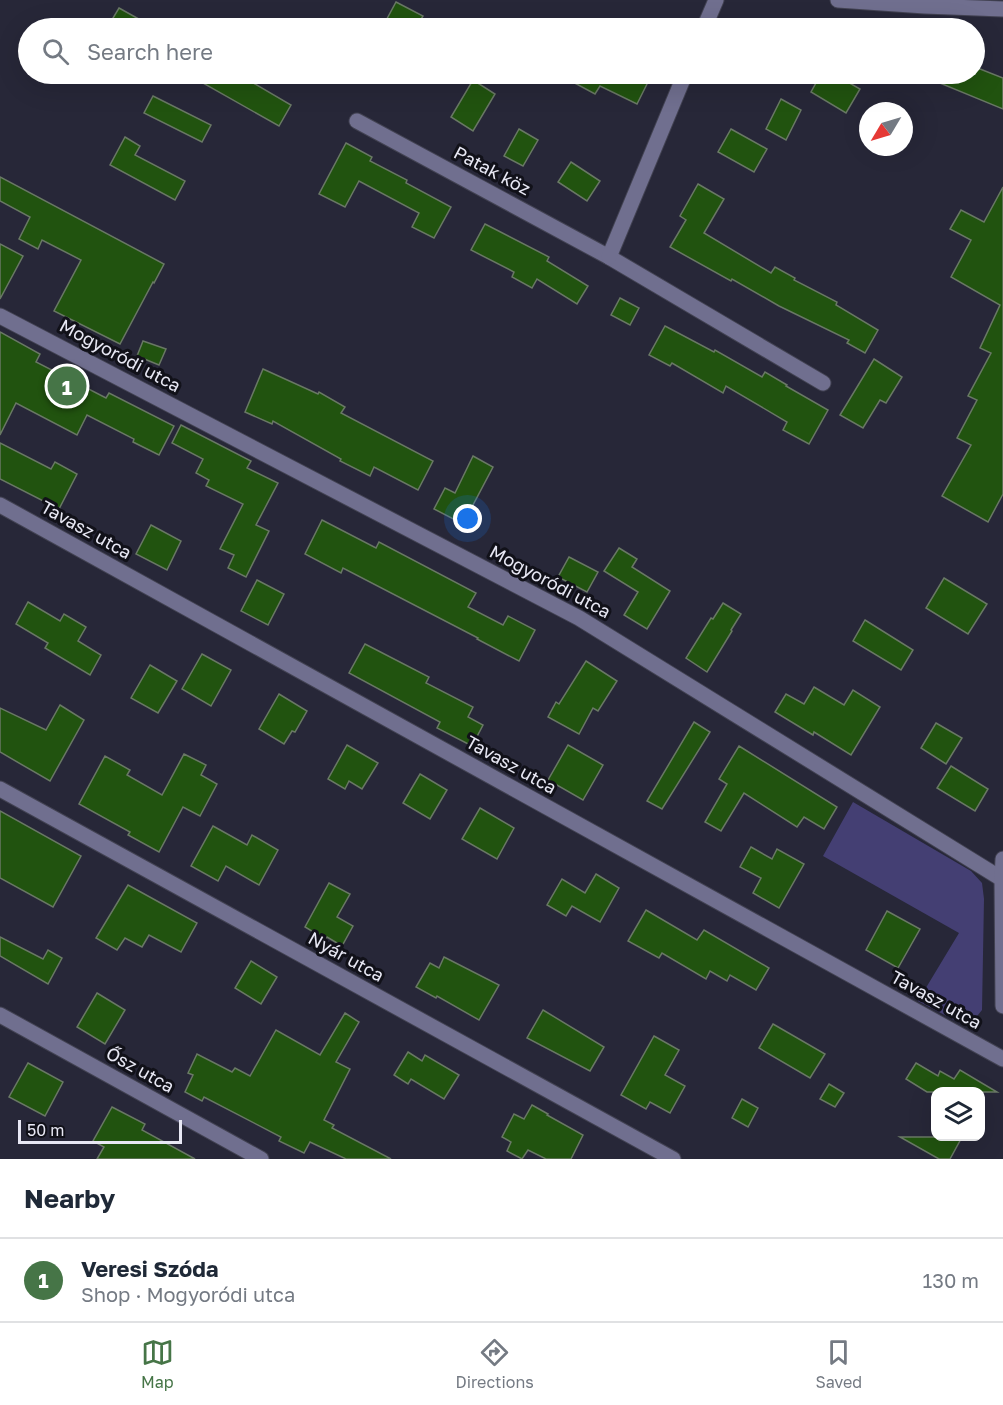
<!DOCTYPE html>
<html lang="en">
<head>
<meta charset="utf-8">
<style>
	:root { --surface:#fff; --page:#f6f6f7; --text:#1f2937; --muted:#747a83; --line:#e0e1e3; --accent:#467547 }
	body { margin:0; font-family:"Golos Text",sans-serif; background:var(--page); color:var(--text) }
	.controls { position:absolute; right:18px; bottom:18px; display:grid; overflow:hidden; border-radius:12px; box-shadow:0 6px 24px #0002 }
	.controls button { width:54px; height:54px; display:grid; place-items:center; padding:0; border:0; border-bottom:2px solid var(--line); background:var(--surface); color:var(--text); font:30px sans-serif }
	.compass { position:absolute; left:859px; top:102px; width:54px; height:54px; border-radius:50%; background:var(--surface); box-shadow:0 6px 24px #0002; rotate:232deg }
	.scale { position:absolute; left:18px; bottom:15px; width:164px; box-sizing:border-box; padding-left:6px; border:3px solid #e8e8f4; border-top:0; font-size:16px; line-height:21px; white-space:nowrap; color:#e8e8f4; -webkit-text-stroke:4px #111119; paint-order:stroke }
	.you { position:absolute; left:468px; top:519px; width:21px; height:21px; margin:-15px; border:4px solid #fff; border-radius:50%; background:#1a73e8; box-shadow:0 0 0 9px #1a73e833 }
	.badge { display:grid; place-items:center; width:39px; height:39px; border-radius:50%; background:var(--accent); color:#fff; font-size:20px; font-weight:700 }
	.pin { position:absolute; translate:-50% -50%; border:3px solid #fff; box-shadow:0 2px 6px #0006 }
	.list { margin:0; padding:0; list-style:none }
	h2 { display:flex; justify-content:space-between; align-items:center; height:78px; margin:0; padding:0 24px; font-size:26px }
	h2 small { font-size:20px; font-weight:400; color:var(--muted) }
	.list li { display:grid; grid-template-columns:39px 1fr auto; gap:18px; align-items:center; box-sizing:border-box; height:84px; padding:0 24px; border-top:2px solid var(--line) }
	.list b { display:block; font-size:22px; white-space:nowrap }
	.list p { margin:0; font-size:20px; white-space:nowrap; color:var(--muted) }
	.list em { font-size:20px; font-style:normal; color:var(--muted) }
	.icon { flex:none; width:33px; height:33px; fill:none; stroke:currentColor; stroke-width:2; stroke-linecap:round; stroke-linejoin:round }
	.map { position:relative; flex:none; width:1003px; height:1159px; overflow:hidden }
	.search { position:absolute; background:var(--surface); box-shadow:0 6px 24px #0002; left:18px; right:18px; top:18px; height:66px; display:flex; align-items:center; gap:15px; box-sizing:border-box; padding:0 21px; border-radius:33px; color:var(--muted); font-size:22px }
	.sheet { height:162px; background:var(--surface) }
	nav { display:flex; justify-content:space-around; align-items:center; box-sizing:border-box; height:84px; border-top:2px solid var(--line); background:var(--surface); font-size:16px; color:var(--muted) }
	nav a { display:grid; justify-items:center; gap:3px }
	nav .on { color:var(--accent) }
	.map>svg:first-child { display:block }
	.green { fill:#443f73 }
	.building { fill:#21530f; stroke:#697865; stroke-width:1.5 }
	.lines { fill:none; stroke-linecap:round; stroke-linejoin:round }
	.minor-casing { stroke:#424252; stroke-width:17 }
	.minor { stroke:#706f8f; stroke-width:15 }
	.labels { text-anchor:middle; stroke-width:6; stroke-linejoin:round; paint-order:stroke }
	.street-label { font-size:18px; fill:#e8e8f4; stroke:#111119 }
</style>
</head>
<body>
<div class="map">
<svg width="1003" height="1159" viewBox="0 0 1003 1159">
	<rect width="100%" height="100%" fill="#272738"/>
	<!-- green -->
	<polygon class="green" points="853,802 971,871 982,883 984,899 982,1010 974,1020 960,1023 918,1001 959,933 823,856"/>
	<!-- building -->
	<g class="building">
		<polygon points="396,2 423,16 416,28 382,28"/>
		<polygon points="119,8 155,28 107,28"/>
		<polygon points="975,67 1003,78 1003,109 918,74 975,74"/>
		<polygon points="187,74 238,74 291,105 279,126"/>
		<polygon points="558,74 652,74 637,104 600,86 595,94"/>
		<polygon points="821,74 834,74 860,89 846,113 811,92"/>
		<polygon points="473,80 495,94 473,131 451,117"/>
		<polygon points="153,96 211,125 202,142 144,113"/>
		<polygon points="781,99 801,110 786,140 766,129"/>
		<polygon points="519,129 538,140 523,166 504,156"/>
		<polygon points="731,129 767,149 754,172 718,152"/>
		<polygon points="125,137 140,146 135,155 185,181 175,200 110,165"/>
		<polygon points="346,143 372,157 370,161 407,180 406,183 451,207 434,238 412,227 419,213 359,181 345,207 319,194"/>
		<polygon points="571,162 600,181 587,201 558,182"/>
		<polygon points="0,177 164,264 154,283 153,282 120,344 54,311 81,260 42,240 38,249 19,239 30,217 0,201"/>
		<polygon points="698,184 724,199 704,233 771,273 775,267 795,278 794,280 837,302 836,305 878,330 865,353 847,343 849,340 779,306 732,279 731,281 670,247 686,220 680,216"/>
		<polygon points="1003,187 1003,494 988,522 942,496 971,445 957,438 977,400 968,396 991,353 980,348 1000,305 951,277 971,240 950,229 961,210 984,222"/>
		<polygon points="485,224 549,257 547,261 588,286 577,304 537,279 532,288 512,277 514,272 471,250"/>
		<polygon points="0,244 23,256 0,299"/>
		<polygon points="620,298 639,308 630,325 611,315"/>
		<polygon points="665,326 714,352 715,350 762,377 765,372 787,385 786,386 828,410 809,444 783,430 787,422 726,386 723,393 672,363 670,366 649,355"/>
		<polygon points="0,332 40,354 36,362 106,398 109,393 174,426 159,455 133,442 134,439 87,415 77,435 16,403 0,435"/>
		<polygon points="143,341 166,349 159,365 137,356"/>
		<polygon points="874,359 902,377 886,403 880,400 863,428 840,415"/>
		<polygon points="263,369 318,394 319,392 345,407 341,413 433,461 418,490 374,467 370,476 340,461 341,459 273,421 272,424 245,412"/>
		<polygon points="181,425 251,461 247,468 278,483 256,525 269,531 246,577 228,568 234,555 220,549 243,504 206,486 209,480 196,473 203,459 172,443"/>
		<polygon points="0,443 51,469 55,462 77,474 59,509 0,479"/>
		<polygon points="473,456 493,467 463,524 434,509 445,488 455,493"/>
		<polygon points="322,520 376,548 379,542 476,593 468,607 503,625 508,616 535,630 519,661 477,639 478,638 343,568 341,573 305,554"/>
		<polygon points="151,525 181,541 167,570 136,554"/>
		<polygon points="619,548 637,559 632,567 670,591 647,629 624,615 638,592 604,571"/>
		<polygon points="569,557 598,572 587,592 558,577"/>
		<polygon points="944,578 987,604 968,634 926,608"/>
		<polygon points="257,580 284,594 268,625 241,611"/>
		<polygon points="28,602 60,621 64,614 86,627 78,641 101,655 90,675 45,648 48,643 16,624"/>
		<polygon points="723,603 741,614 731,630 732,631 707,672 686,658 711,618 713,619"/>
		<polygon points="865,620 913,650 901,670 853,641"/>
		<polygon points="365,644 429,677 426,683 473,707 468,717 483,725 472,746 437,728 440,722 349,673"/>
		<polygon points="202,654 231,670 211,706 182,689"/>
		<polygon points="586,661 617,681 598,711 593,708 579,734 548,717 556,702 559,704"/>
		<polygon points="150,665 177,681 158,713 131,698"/>
		<polygon points="814,687 844,705 853,690 880,707 851,755 814,732 813,735 775,712 786,694 804,704"/>
		<polygon points="279,694 307,711 295,732 292,731 284,744 259,729"/>
		<polygon points="60,705 84,720 50,781 0,752 0,708 46,730"/>
		<polygon points="694,722 710,732 662,809 647,801"/>
		<polygon points="936,723 962,738 946,764 921,748"/>
		<polygon points="347,745 378,763 362,789 349,781 345,789 328,779"/>
		<polygon points="568,745 603,765 583,800 548,780"/>
		<polygon points="739,746 837,807 824,829 804,817 797,827 744,793 721,831 705,822 727,784 719,779"/>
		<polygon points="184,754 206,765 201,775 217,784 200,816 183,807 159,852 128,835 130,832 79,804 105,756 130,770 127,775 162,795"/>
		<polygon points="951,766 988,789 975,811 937,788"/>
		<polygon points="420,774 447,790 430,819 403,803"/>
		<polygon points="480,808 514,828 497,859 462,839"/>
		<polygon points="0,811 81,856 53,907 0,878"/>
		<polygon points="213,826 247,845 252,835 278,850 259,885 226,866 218,881 191,866"/>
		<polygon points="751,847 772,859 777,849 804,864 779,908 753,893 761,878 740,867"/>
		<polygon points="596,874 619,888 600,922 572,906 566,916 547,905 562,879 585,893"/>
		<polygon points="329,883 350,894 337,917 353,926 342,946 327,937 325,939 305,927"/>
		<polygon points="128,885 197,923 181,952 149,935 142,947 125,938 117,950 96,938"/>
		<polygon points="646,910 697,940 704,930 769,968 756,990 730,975 727,981 710,971 706,979 662,953 659,958 628,941"/>
		<polygon points="887,911 920,929 898,968 866,950"/>
		<polygon points="0,937 43,959 48,950 62,958 48,984 0,956"/>
		<polygon points="444,957 499,985 479,1020 437,996 436,998 416,987 430,963 439,968"/>
		<polygon points="251,961 277,977 261,1004 235,988"/>
		<polygon points="97,993 125,1010 105,1044 77,1027"/>
		<polygon points="543,1010 604,1047 590,1071 527,1038"/>
		<polygon points="345,1013 359,1022 336,1062 350,1069 324,1120 334,1125 332,1128 391,1159 346,1159 310,1142 304,1153 279,1141 281,1137 204,1097 202,1101 185,1092 193,1075 188,1073 197,1054 232,1072 235,1068 250,1076 276,1030 320,1055"/>
		<polygon points="773,1024 825,1054 810,1078 759,1048"/>
		<polygon points="654,1036 679,1050 665,1075 685,1086 670,1113 650,1102 646,1109 621,1095"/>
		<polygon points="408,1052 422,1061 425,1055 459,1075 444,1099 411,1079 408,1084 394,1075"/>
		<polygon points="28,1063 63,1082 45,1116 9,1097"/>
		<polygon points="916,1063 938,1076 940,1071 954,1079 960,1070 997,1092 927,1092 906,1079"/>
		<polygon points="829,1084 844,1093 835,1107 820,1099"/>
		<polygon points="742,1099 758,1108 748,1127 732,1118"/>
		<polygon points="532,1105 548,1114 547,1115 583,1135 571,1159 546,1159 528,1150 522,1159 507,1151 511,1142 502,1137 514,1114 524,1119"/>
		<polygon points="112,1107 145,1124 142,1130 195,1159 97,1159 104,1147 93,1141"/>
		<polygon points="900,1137 962,1137 950,1159 939,1159"/>
	</g>
	<g class="lines">
		<defs>
			<g id="minor">
				<polyline points="838,0 925,6 1003,9"/>
				<polyline points="704,28 716,0"/>
				<polyline points="357,121 609,257 823,383"/>
				<polyline points="609,257 685,74"/>
				<polyline points="0,316 579,618 1002,879"/>
				<polyline points="0,505 1003,1059"/>
				<polyline points="0,789 673,1159"/>
				<polyline points="1003,859 1002,879 1003,1006"/>
				<polyline points="0,1015 261,1159"/>
			</g>
		</defs>
		<!-- minor casing -->
		<use href="#minor" class="minor-casing"/>
		<!-- minor -->
		<use href="#minor" class="minor"/>
	</g>
	<g class="labels">
		<!-- street labels -->
		<g class="street-label">
			<text transform="translate(492 171) rotate(28)" y="6">Patak köz</text>
			<text transform="translate(120 356) rotate(28)" y="6">Mogyoródi utca</text>
			<text transform="translate(86 530) rotate(29)" y="6">Tavasz utca</text>
			<text transform="translate(550 582) rotate(28)" y="6">Mogyoródi utca</text>
			<text transform="translate(511 765) rotate(29)" y="6">Tavasz utca</text>
			<text transform="translate(346 957) rotate(29)" y="6">Nyár utca</text>
			<text transform="translate(936 1000) rotate(29)" y="6">Tavasz utca</text>
			<text transform="translate(140 1070) rotate(29)" y="6">Ősz utca</text>
		</g>
	</g>
</svg>
<div class="controls">
<button><svg class="icon" aria-label="layers" viewBox="0 0 24 24"><path d="M12 4l9 5-9 5-9-5zM3 14l9 5 9-5"/></svg></button>
</div>
<svg class="compass" viewBox="-18 -18 36 36"><path d="M0-13l5 13h-10z" fill="#e53935"/><path d="M0 13l5-13h-10z" fill="#747a83"/></svg>
<div class="scale">50 m</div>
<div class="you"></div>
<div class="pin badge" style="left:67px;top:386px">1</div>
<div class="search"><svg class="icon" aria-label="search" viewBox="0 0 24 24"><circle cx="10" cy="10" r="6"/><path d="M15 15l6 6"/></svg>Search here</div>
</div>
<section class="sheet">
<h2>Nearby<small></small></h2>
<ul class="list">
<li><span class="badge">1</span><div><b>Veresi Szóda</b><p>Shop · Mogyoródi utca</p></div><em>130 m</em></li>
</ul>
</section>
<nav>
<a class="on"><svg class="icon" aria-label="map" viewBox="0 0 24 24"><path d="M3 6l6-2 6 2 6-2v14l-6 2-6-2-6 2zM9 4v14M15 6v14"/></svg>Map</a>
<a><svg class="icon" aria-label="directions" viewBox="0 0 24 24"><path d="M12 3l9 9-9 9-9-9zM9 14v-3h6M13 9l2 2-2 2"/></svg>Directions</a>
<a><svg class="icon" aria-label="saved" viewBox="0 0 24 24"><path d="M7 4h10v16l-5-4-5 4z"/></svg>Saved</a>
</nav>
</body>
</html>
